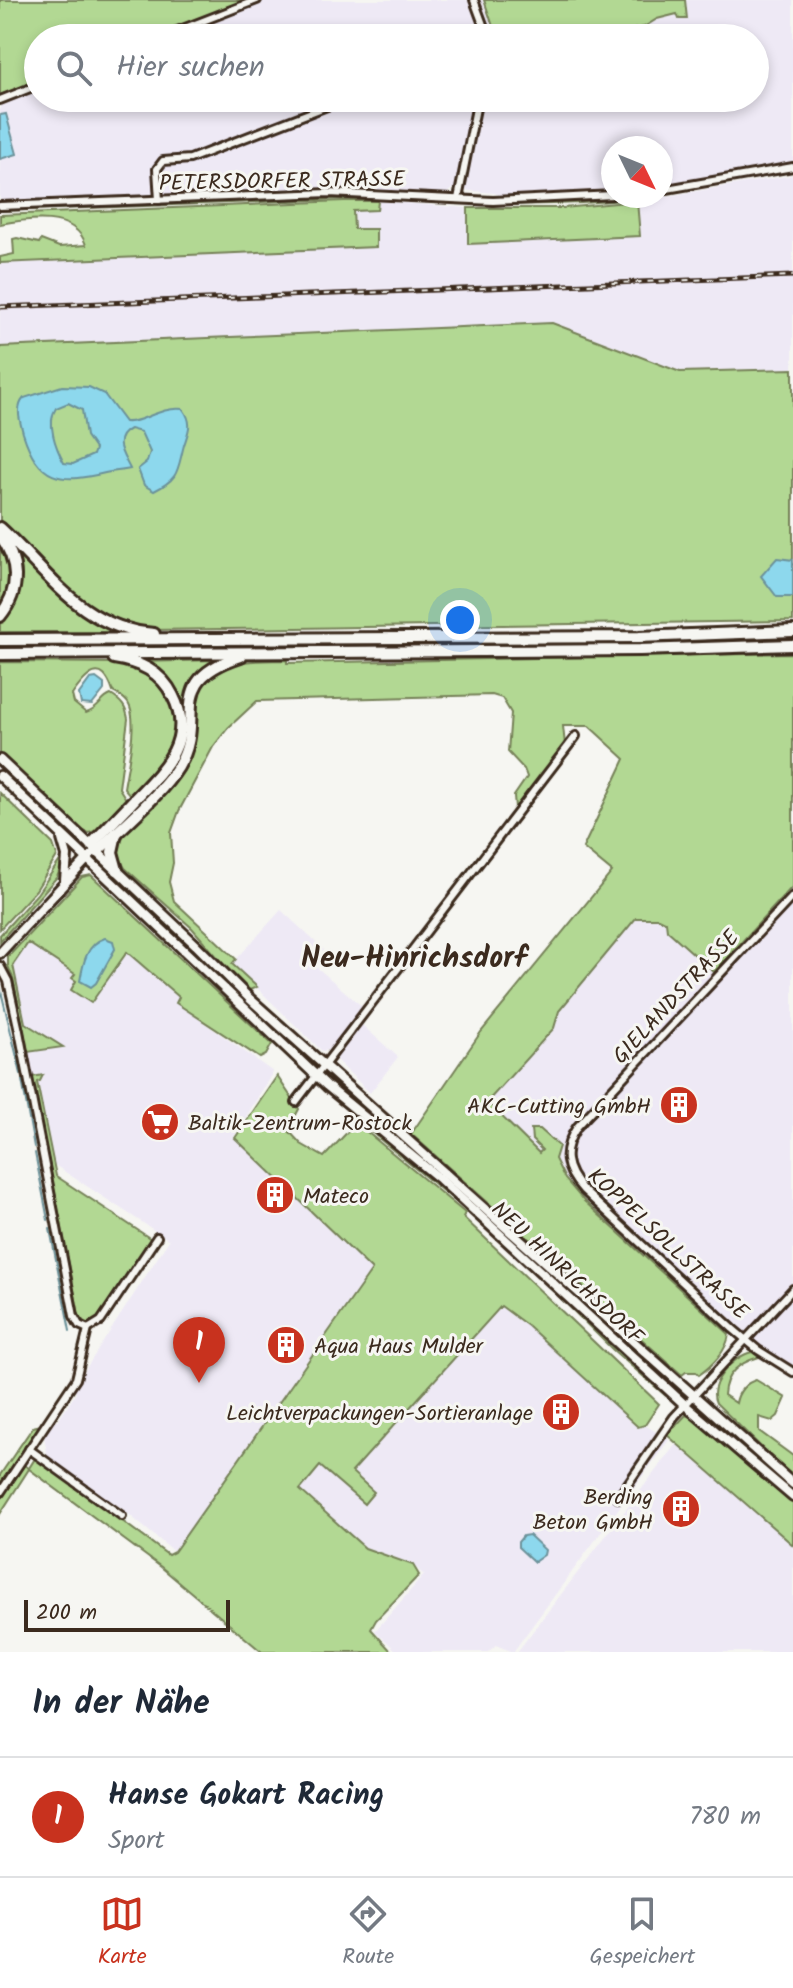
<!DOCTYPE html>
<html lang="de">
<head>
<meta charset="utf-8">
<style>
	:root { --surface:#fff; --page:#f2f2f3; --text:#1f2937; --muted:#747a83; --line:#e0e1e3; --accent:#c8321e }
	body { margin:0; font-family:Kalam,sans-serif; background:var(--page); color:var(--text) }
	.compass { position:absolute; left:601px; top:136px; width:72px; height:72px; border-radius:50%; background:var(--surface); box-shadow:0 4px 12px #0003; rotate:133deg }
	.scale { position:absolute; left:24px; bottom:20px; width:206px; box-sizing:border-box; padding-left:8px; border:4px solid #3b2a1e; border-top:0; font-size:22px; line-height:28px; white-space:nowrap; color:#3b2a1e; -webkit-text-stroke:6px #f6f6f2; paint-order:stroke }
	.you { position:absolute; left:460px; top:620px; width:28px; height:28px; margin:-20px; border:6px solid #fff; border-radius:50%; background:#1a73e8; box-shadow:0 0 0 12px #1a73e833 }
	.badge { display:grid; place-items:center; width:52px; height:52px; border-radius:50%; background:var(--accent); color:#fff; font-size:26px; font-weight:700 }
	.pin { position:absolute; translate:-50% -66px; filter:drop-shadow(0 2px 4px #0008) }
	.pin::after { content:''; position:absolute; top:42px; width:28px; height:24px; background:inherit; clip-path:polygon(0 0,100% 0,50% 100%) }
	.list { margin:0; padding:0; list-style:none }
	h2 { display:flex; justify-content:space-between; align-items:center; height:104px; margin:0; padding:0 32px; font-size:34px }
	h2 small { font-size:26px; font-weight:400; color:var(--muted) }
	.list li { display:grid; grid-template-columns:52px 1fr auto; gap:24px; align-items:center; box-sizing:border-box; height:120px; padding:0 32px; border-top:2px solid var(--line) }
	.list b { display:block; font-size:30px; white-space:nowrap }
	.list p { margin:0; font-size:26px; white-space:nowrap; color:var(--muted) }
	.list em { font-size:26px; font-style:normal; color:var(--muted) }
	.icon { flex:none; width:44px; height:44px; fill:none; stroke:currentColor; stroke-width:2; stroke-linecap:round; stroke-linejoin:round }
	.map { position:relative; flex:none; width:793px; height:1652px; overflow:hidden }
	.search { position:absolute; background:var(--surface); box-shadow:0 4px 12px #0003; left:24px; right:24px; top:24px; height:88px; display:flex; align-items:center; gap:20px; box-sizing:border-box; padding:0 28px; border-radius:44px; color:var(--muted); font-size:30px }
	.sheet { height:224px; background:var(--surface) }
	nav { display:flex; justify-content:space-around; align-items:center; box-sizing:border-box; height:112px; border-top:2px solid var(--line); background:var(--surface); font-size:22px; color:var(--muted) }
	nav a { display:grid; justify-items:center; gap:4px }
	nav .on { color:var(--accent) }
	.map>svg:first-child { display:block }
	.built { fill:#eee9f5 }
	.green { fill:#b2d893; stroke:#768158; stroke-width:2 }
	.water { fill:#8dd8ed; stroke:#6c929a; stroke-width:2; fill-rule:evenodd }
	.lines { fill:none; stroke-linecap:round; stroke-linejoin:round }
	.stream { stroke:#6c929a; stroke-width:2 }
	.street-casing { stroke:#3b2a1e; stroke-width:12 }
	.secondary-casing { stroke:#3b2a1e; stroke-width:14 }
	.highway-casing { stroke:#3b2a1e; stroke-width:16 }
	.street { stroke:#f6f6f2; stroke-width:6 }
	.secondary { stroke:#f6f6f2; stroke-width:8 }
	.highway { stroke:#f6f6f2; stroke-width:10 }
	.rail-casing { stroke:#3b2a1e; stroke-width:5 }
	.rail { stroke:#f6f6f2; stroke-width:2; stroke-dasharray:6; stroke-linecap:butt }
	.labels { text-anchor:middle; stroke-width:6; stroke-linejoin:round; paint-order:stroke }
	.street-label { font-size:22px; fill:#3b2a1e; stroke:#f6f6f2 }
	.poi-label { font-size:22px; fill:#3b2a1e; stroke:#f6f6f2; text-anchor:end }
	.district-label { font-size:30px; font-weight:bold; fill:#3b2a1e; stroke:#f6f6f2 }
</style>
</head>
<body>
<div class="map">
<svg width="793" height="1652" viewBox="0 0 793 1652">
	<rect width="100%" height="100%" fill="#f6f6f2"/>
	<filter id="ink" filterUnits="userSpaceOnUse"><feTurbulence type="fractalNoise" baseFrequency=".0125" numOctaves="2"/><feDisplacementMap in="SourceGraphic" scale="16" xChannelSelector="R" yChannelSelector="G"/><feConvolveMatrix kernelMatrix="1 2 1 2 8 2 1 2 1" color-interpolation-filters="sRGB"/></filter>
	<g filter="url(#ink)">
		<!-- built -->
		<g class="built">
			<polygon points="246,0 793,0 793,161 661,185 661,148 613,148 613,191 609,192 503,196 494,193 452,189 447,193 338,189 0,202 0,96 38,81 38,98 755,98 755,38 149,38"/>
			<polygon points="793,175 793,369 680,372 552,323 0,347 0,263 375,247 376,229 354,230 353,211 379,204 378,201 468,208 468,243 639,236 637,201"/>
			<polygon points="793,886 793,1379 729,1334 583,1200 564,1179 555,1159 559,1146 540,1129 531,1129 543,1150 539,1153 487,1102 554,1028 559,1011 636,918 658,918 666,922 714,972"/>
			<polygon points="281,910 324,950 313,964 365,1009 330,1050 322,1051 232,964"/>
			<polygon points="27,943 75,974 127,952 180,998 177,1003 273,1072 234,1137 372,1269 174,1552 120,1507 48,1460 44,1436 53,1420 58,1421 74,1396 76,1393 74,1387 169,1240 53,1164 36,1082 42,1075 32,1077 28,1052 62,1047 25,1023 13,965"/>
			<polygon points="361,1024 398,1057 370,1093 334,1058"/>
			<polygon points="501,1305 528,1326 638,1427 645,1425 669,1440 513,1652 496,1645 488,1652 398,1652 375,1631 424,1575 413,1565 365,1548 299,1489 320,1466 364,1503 352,1472"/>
			<polygon points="676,1444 793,1545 793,1652 517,1652"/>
		</g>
		<!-- green -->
		<g class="green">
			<polygon points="0,0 246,0 149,38 38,38 38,81 0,96"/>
			<polygon points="484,0 685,0 687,19 679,19 677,14 657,19 644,27 587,38 497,38"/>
			<path d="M639,196L641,198C556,208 472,205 387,199L389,197L514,204Z"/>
			<polygon points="344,197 377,198 0,211 0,210"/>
			<path d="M344,201H378L377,210L353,211L354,229H376V247L0,263V257L14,254L13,239L17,238L39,243L41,240L59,247L86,245C75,211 27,219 0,224V215Z"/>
			<polygon points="637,201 640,236 468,244 468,208 563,208"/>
			<polygon points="552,323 680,372 793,369 793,621 149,630 105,617 62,588 0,523 0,347"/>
			<path d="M0,540C15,571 14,580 0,611Z"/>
			<path d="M9,540L44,578L126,632H0V621C25,595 14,573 9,540Z"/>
			<path d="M793,653V886L714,972L667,930L666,922L658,918H636L559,1011L554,1028L487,1102L539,1153L542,1150L532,1140L531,1129H540L559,1146L555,1159L565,1179L583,1200L729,1334C727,1351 712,1366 699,1375L696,1372H686L682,1375L411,1134L481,1032L612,872L583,848L625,759L589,726H563L565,745L515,808L514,796L527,777L524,769L508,752L511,713L502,698L492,695L257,701L228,728L213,747L179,811L171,833L173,863L169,882L174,901L236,959L232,964L257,987L247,991L192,928L125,868C99,827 160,808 174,779C186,752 185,691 209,674C232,658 260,661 287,660V663Z"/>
			<polygon points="214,660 196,678 183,749 166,778 102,843 100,841 170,770 182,741 182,713 142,662"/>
			<path d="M0,662L125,663L157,679L175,705L177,732L165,760L130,795L124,788C127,768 139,720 128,703C125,698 119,695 113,692C102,657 86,675 72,695L74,703L86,713C100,709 100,699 111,695C122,702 126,707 128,719L119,788L126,799L95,831L89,833L81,830L0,755Z"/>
			<polygon points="0,793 53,844 57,856 36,890 0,929"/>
			<polygon points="61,859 64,859 57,877 0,941 0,935 37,894"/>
			<polygon points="102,866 313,1061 312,1063"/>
			<polygon points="91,875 272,1044 266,1055 260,1058 176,1003 179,997 127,952 91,1003 71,990 76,981 72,978 75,974 28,943 13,965 25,1023 63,1047 28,1052 13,978 8,966 8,957 82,877"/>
			<polygon points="43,1075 40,1081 37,1082 56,1176 151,1239 98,1319 92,1323 85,1323 79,1315 32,1077"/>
			<polygon points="277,1076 299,1109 288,1130 301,1144 324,1157 355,1124 361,1127 465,1213 463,1217 659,1404 645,1425 638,1427 528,1326 501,1306 352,1472 374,1492 364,1504 320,1466 300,1490 365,1548 413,1565 419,1575 376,1620 371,1629 392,1652 262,1652 161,1567 29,1469 0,1514 0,1475 33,1427 41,1425 18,1461 29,1468 36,1457 168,1555 174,1552 372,1270 235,1138"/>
			<polygon points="334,1084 443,1173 677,1382 674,1385 441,1175 333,1085"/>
			<polygon points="352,1116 366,1123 476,1215 666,1396 613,1350 523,1261 467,1211"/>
			<path d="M752,1352L759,1357C739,1363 725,1373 724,1395L736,1403C738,1392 745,1383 756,1380L786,1398L778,1416L772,1421L759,1417V1431L793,1456V1478L716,1403C707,1384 733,1356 752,1352Z"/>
			<polygon points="686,1415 699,1421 793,1503 793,1545 667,1435"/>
		</g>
		<!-- water -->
		<g class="water">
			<polygon points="6,114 17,154 0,159 0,115"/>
			<path d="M62,386L89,387L104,394L125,422C141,424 160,406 183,409C193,423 189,430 184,445C177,471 180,478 154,491L144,485L138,469L147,462L150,452L141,432L130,429C110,439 124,456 130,469C122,471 114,471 105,473C60,484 38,481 23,433C20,421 15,408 24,398ZM68,403L82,410L86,436L95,449L93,455L73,464L64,463C56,448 46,423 56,408Z"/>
			<polygon points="777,558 793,560 793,597 777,597 761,576"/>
			<polygon points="96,678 104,684 104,690 92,705 81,704 79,694 90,679"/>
			<path d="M105,938L113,941L115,949L96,983L91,987L80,981C83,964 86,944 105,938Z"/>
			<polygon points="529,1535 545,1550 544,1555 534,1562 518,1547 518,1542 523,1536"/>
		</g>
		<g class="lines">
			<!-- stream -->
			<g class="stream">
				<polyline points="0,987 21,1074"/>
				<polyline points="22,1080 34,1147"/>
				<polyline points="35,1153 48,1220"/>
				<polyline points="50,1229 70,1331"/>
			</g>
			<defs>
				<g id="street">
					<polyline points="474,0 488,38"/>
					<polyline points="159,38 257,0"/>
					<polyline points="0,100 38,85"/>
					<polyline points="661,190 793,167"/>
					<polyline points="458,199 478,98"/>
					<polyline points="159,200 157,169 163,161 190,159 348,98"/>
					<polyline points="0,206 329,193 493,201 613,195"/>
					<path d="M793,896L577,1127C561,1151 564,1169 583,1190L733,1329L758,1350L793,1372"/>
					<polyline points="0,966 8,981 19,1031 74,1316 79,1325 88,1329"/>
					<polyline points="296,1102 576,736"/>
					<polyline points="88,1329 101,1321 157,1237"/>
					<polyline points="29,1449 122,1516"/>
					<polyline points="0,1493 76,1379 88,1329"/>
					<polyline points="618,1498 674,1417 793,1289"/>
				</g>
				<g id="secondary">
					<polyline points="0,760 196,945 250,999 793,1484"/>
					<polyline points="0,776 327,1086 440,1179 685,1405 793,1497"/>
					<polyline points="62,839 67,856 65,880"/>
					<polyline points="0,953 90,856"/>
				</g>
				<g id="highway">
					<path d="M0,528C48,572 82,629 154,634"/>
					<path d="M0,535C19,561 21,590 0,616"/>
					<polyline points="0,640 639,637 793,631"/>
					<polyline points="0,654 640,650 793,645"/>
					<polyline points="116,834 112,852 117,870"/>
					<path d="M91,845C105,830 119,816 133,801C162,771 196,740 173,696C161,671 139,662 114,658"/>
					<path d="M97,852C121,827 160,796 178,767C209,717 161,682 241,656"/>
				</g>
			</defs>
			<!-- street casing -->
			<use href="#street" class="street-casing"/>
			<!-- secondary casing -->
			<use href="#secondary" class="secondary-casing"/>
			<!-- highway casing -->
			<use href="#highway" class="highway-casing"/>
			<!-- street -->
			<use href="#street" class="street"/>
			<!-- secondary -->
			<use href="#secondary" class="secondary"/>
			<!-- highway -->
			<use href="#highway" class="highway"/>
			<defs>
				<polyline id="rail" points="0,307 793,276"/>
			</defs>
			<!-- rail casing -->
			<use href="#rail" class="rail-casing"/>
			<!-- rail -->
			<use href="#rail" class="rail"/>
		</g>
	</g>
	<!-- icons -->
	<defs>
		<symbol id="building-disc" viewBox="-11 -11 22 22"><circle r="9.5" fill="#c8321e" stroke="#f6f6f2"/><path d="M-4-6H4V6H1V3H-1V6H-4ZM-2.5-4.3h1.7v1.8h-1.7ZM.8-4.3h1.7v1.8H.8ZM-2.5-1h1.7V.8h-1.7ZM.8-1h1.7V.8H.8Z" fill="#fff"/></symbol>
		<symbol id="supermarket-disc" viewBox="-11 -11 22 22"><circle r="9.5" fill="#c8321e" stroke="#f6f6f2"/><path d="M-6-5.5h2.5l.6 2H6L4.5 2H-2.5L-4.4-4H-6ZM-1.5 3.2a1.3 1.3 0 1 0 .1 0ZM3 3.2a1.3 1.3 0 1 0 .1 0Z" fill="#fff"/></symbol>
	</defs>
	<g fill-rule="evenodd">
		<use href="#building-disc" x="657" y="1083" width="44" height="44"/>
		<use href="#supermarket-disc" x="138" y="1100" width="44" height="44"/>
		<use href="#building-disc" x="253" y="1173" width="44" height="44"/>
		<use href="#building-disc" x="264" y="1323" width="44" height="44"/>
		<use href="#building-disc" x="539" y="1390" width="44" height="44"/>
		<use href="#building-disc" x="659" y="1487" width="44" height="44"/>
	</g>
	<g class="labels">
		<!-- street labels -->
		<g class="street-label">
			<text transform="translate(282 180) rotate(-1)" y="8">PETERSDORFER STRASSE</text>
			<text transform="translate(675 996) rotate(-47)" y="8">GIELANDSTRASSE</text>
			<text transform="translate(669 1243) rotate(43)" y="8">KOPPELSOLLSTRASSE</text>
			<text transform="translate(568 1272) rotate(43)" y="8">NEU HINRICHSDORF</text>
		</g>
		<!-- poi labels -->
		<g class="poi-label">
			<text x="651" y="1113">AKC-Cutting GmbH</text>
			<text x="188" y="1130" text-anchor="start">Baltik-Zentrum-Rostock</text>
			<text x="303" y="1203" text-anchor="start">Mateco</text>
			<text x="314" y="1353" text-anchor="start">Aqua Haus Mulder</text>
			<text x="533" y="1420">Leichtverpackungen-Sortieranlage</text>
			<text x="653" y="1504">Berding<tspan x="653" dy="25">Beton GmbH</tspan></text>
		</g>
		<!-- district labels -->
		<g class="district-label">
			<text x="414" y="967">Neu-Hinrichsdorf</text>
		</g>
	</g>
</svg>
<svg class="compass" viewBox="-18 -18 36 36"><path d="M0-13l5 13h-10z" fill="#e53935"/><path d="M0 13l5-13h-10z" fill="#747a83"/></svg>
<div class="scale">200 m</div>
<div class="you"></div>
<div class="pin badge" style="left:199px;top:1383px">1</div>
<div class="search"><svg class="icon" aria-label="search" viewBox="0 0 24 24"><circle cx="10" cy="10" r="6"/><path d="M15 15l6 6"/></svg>Hier suchen</div>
</div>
<section class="sheet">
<h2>In der Nähe<small></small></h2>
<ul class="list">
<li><span class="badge">1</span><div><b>Hanse Gokart Racing</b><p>Sport</p></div><em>780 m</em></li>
</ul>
</section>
<nav>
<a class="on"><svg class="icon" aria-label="map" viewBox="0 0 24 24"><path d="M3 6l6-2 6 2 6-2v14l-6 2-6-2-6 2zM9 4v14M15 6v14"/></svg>Karte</a>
<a><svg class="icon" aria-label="directions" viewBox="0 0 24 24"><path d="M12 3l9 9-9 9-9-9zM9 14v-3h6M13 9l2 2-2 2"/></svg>Route</a>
<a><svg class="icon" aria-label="saved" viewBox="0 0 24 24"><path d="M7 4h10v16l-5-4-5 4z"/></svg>Gespeichert</a>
</nav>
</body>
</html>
